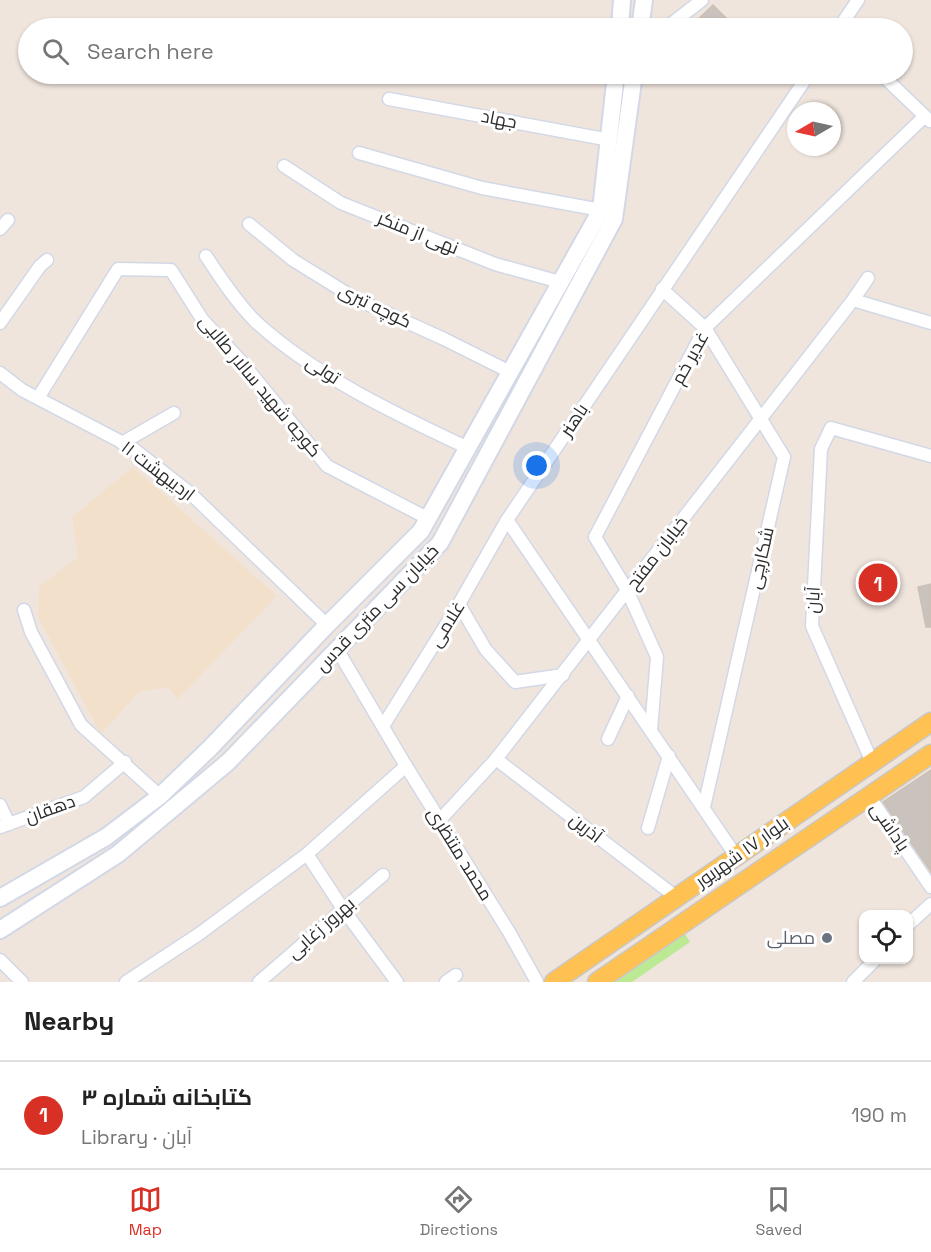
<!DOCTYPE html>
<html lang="en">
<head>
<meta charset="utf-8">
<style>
	:root { --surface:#fff; --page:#f2f2f2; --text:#222; --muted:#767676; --line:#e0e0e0; --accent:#d93025 }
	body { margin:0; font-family:"Space Grotesk",Cairo,sans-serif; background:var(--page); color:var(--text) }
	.controls { position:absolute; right:18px; bottom:18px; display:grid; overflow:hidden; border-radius:12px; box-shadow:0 2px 4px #0004 }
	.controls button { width:54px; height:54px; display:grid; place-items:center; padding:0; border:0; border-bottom:2px solid var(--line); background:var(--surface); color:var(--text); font:30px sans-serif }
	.compass { position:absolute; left:787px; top:102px; width:54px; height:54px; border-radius:50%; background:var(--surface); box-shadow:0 2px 4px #0004; rotate:261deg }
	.you { position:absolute; left:537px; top:466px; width:21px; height:21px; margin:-15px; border:4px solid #fff; border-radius:50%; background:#1a73e8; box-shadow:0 0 0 9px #1a73e833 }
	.badge { display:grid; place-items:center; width:39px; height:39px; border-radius:50%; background:var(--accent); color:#fff; font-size:20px; font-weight:700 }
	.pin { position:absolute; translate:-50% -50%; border:3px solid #fff; box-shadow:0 2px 6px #0006 }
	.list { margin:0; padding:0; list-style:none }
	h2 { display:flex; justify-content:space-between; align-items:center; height:78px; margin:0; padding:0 24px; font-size:26px }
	h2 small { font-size:20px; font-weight:400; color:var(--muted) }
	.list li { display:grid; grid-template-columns:39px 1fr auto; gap:18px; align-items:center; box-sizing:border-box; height:108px; padding:0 24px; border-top:2px solid var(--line) }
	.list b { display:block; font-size:22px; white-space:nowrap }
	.list p { margin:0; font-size:20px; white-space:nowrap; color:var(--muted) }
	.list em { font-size:20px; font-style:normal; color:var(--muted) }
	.icon { flex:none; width:33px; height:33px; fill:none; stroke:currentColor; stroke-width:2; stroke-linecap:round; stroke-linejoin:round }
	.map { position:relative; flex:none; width:931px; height:982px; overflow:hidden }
	.search { position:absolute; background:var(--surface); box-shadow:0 2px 4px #0004; left:18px; right:18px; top:18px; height:66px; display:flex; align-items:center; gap:15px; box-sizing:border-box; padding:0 21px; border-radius:33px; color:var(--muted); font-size:22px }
	.sheet { height:186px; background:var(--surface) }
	nav { display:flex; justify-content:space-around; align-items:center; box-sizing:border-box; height:84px; border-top:2px solid var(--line); background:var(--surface); font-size:16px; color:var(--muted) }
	nav a { display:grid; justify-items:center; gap:3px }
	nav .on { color:var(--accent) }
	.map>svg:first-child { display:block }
	.education { fill:#f2e0cb }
	.green { fill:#bcea94 }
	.building { fill:#cac2bc; stroke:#cbc1b6; stroke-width:1.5 }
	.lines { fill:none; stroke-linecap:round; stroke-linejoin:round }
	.minor-casing { stroke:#d2d8e6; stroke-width:15 }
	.secondary-casing { stroke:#d2d8e6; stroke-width:20 }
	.primary-casing { stroke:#c8c8c8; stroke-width:21 }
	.minor { stroke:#fff; stroke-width:12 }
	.secondary { stroke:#fff; stroke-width:16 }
	.primary { stroke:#fec152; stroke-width:18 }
	.worship-dot { fill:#6b7280; stroke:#fff; stroke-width:2 }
	.labels { text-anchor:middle; stroke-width:6; stroke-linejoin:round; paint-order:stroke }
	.street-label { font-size:18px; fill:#2c2c2c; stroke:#fff }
	.worship-label { font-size:18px; fill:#5b616d; stroke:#fff; text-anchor:end }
</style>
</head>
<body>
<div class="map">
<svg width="931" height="982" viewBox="0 0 931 982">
	<rect width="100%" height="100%" fill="#efe5dd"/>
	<!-- education -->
	<polygon class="education" points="133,467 277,596 178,699 167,687 139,692 101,734 38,617 39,587 78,557 72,517"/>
	<!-- green -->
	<polygon class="green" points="685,934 690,942 632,982 615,982"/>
	<!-- building -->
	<g class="building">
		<polygon points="713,5 736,28 689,28"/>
		<polygon points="931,584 931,627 926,627 918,587"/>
		<polygon points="931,770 931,872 883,802"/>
	</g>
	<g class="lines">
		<defs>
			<g id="minor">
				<polyline points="666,28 702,0"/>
				<polyline points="839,28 858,0"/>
				<polyline points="881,74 930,121"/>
				<polyline points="389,99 610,140"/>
				<polyline points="359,153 482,188 601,210"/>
				<polyline points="284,166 341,203 495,264 560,282"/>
				<polyline points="249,224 293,260 356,299 444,339 510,372"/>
				<polyline points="0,229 8,220"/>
				<path d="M206,256C221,279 237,303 256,322C315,376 396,414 468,448"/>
				<polyline points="662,289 705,328 784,457 704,807"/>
				<polyline points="853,300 931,323"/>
				<polyline points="0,323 40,266 47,260"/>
				<polyline points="0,373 22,390 131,447 190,493 327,625"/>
				<polyline points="38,398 118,269 171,270 202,319 240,360 327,466 429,519"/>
				<polyline points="122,443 174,413"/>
				<polyline points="507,520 736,856"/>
				<polyline points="459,604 486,650 515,682 563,675"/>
				<polyline points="24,610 31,632 81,725 160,796"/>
				<polyline points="337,649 406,766 509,932 537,982"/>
				<polyline points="383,726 459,604 507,520 809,74"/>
				<polyline points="651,730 657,657 627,590 595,537 705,328 924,117"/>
				<polyline points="608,739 628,696"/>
				<polyline points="496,759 676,897"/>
				<polyline points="872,762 812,626 821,449 831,428 931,456"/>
				<polyline points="869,796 931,887"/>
				<polyline points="0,805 9,824"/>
				<polyline points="439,821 496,759 853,300 868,278"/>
				<polyline points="0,827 84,797 125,762"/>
				<polyline points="648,828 669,756"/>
				<polyline points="307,854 343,909 397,982"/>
				<polyline points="908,925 931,904"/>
				<polyline points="0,960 22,982"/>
				<polyline points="126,982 199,934 307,854 406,766"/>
				<polyline points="259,982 383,875"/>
				<polyline points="446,982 456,975"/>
				<polyline points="853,982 875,960"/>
			</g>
			<g id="secondary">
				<polyline points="620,28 622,0"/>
				<polyline points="640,28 644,0"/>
				<polyline points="0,898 106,837 160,796 210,748 327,625 421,531 601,210 616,74"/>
				<polyline points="0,930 118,854 228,762 440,543 614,219 634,74"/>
			</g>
			<g id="primary">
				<polyline points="554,982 931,722"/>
				<polyline points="597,982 931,754"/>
			</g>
		</defs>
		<!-- minor casing -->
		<use href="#minor" class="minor-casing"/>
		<!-- secondary casing -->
		<use href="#secondary" class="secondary-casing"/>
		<!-- primary casing -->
		<use href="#primary" class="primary-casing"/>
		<!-- minor -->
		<use href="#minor" class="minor"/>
		<!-- secondary -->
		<use href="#secondary" class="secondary"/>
		<!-- primary -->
		<use href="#primary" class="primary"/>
	</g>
	<!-- markers -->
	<circle class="worship-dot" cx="827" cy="938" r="6"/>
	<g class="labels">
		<!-- street labels -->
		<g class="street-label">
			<text transform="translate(499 119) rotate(11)" y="6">جهاد</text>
			<text transform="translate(418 233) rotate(22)" y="6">نهی از منکر</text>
			<text transform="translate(375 306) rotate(26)" y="6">کوچه تبری</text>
			<text transform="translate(690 358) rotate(-61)" y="6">غدیر خم</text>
			<text transform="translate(323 370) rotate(33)" y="6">تولی</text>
			<text transform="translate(260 386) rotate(50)" y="6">کوچه شهید سالار طالبی</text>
			<text transform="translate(574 420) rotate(-56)" y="6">باهنر</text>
			<text transform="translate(158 471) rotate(37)" y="6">۱۱ اردیبهشت</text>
			<text transform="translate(657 553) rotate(-52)" y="6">خیابان مفتح</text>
			<text transform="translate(761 558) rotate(-77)" y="6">شکارچی</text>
			<text transform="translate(813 600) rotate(-87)" y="6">آبان</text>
			<text transform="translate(377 608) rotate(-46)" y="6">خیابان سی متری قدس</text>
			<text transform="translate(447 624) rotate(-58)" y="6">غلامی</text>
			<text transform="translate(50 809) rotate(-20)" y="6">دهقان</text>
			<text transform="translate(890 827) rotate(56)" y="6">پاداشی</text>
			<text transform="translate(586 828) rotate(38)" y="6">آذرین</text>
			<text transform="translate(742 852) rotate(-35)" y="6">بلوار ١٧ شهریور</text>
			<text transform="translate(460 854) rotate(58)" y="6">محمد منتظری</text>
			<text transform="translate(321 928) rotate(-41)" y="6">بهروز زغابی</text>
		</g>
		<!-- worship labels -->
		<g class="worship-label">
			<text x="815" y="944">مصلی</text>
		</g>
	</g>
</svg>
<div class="controls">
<button><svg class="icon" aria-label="locate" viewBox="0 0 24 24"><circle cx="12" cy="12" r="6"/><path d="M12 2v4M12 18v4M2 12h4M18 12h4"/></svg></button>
</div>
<svg class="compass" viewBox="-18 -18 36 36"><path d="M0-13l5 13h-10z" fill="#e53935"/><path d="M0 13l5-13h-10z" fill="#767676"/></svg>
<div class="you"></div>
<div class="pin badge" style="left:878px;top:583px">1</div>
<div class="search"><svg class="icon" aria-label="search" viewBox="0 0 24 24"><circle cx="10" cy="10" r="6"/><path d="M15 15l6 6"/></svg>Search here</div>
</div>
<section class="sheet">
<h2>Nearby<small></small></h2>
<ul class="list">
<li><span class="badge">1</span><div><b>کتابخانه شماره ۳</b><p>Library · آبان</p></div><em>190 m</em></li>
</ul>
</section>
<nav>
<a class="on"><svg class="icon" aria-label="map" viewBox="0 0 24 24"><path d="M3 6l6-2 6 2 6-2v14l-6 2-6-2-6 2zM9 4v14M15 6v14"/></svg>Map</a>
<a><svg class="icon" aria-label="directions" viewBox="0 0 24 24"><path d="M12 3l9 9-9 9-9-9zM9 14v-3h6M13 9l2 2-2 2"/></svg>Directions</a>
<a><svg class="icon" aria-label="saved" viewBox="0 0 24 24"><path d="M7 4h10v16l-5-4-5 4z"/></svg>Saved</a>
</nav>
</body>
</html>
